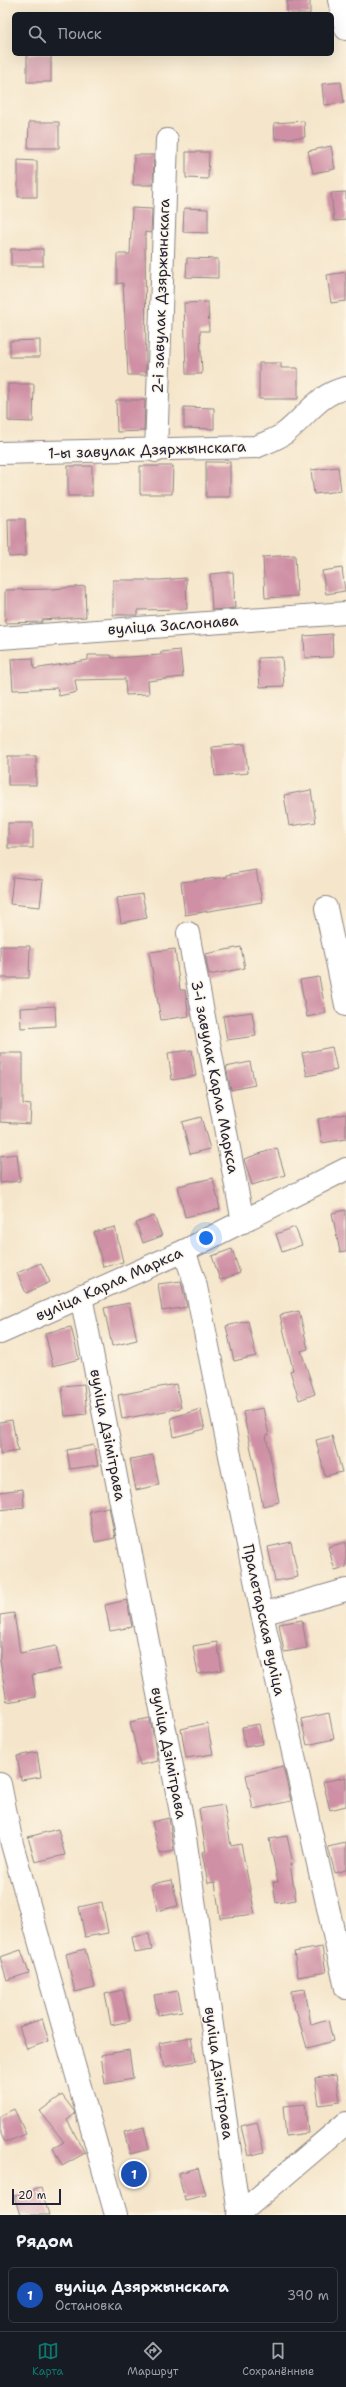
<!DOCTYPE html>
<html lang="ru">
<head>
<meta charset="utf-8">
<style>
	:root { --surface:#171b24; --page:#242831; --text:#f1f3f6; --muted:#9ea1a6; --line:#363941; --accent:#0f766e }
	body { margin:0; font-family:"Shantell Sans",sans-serif; background:var(--page); color:var(--text) }
	.scale { position:absolute; left:12px; bottom:10px; width:49px; box-sizing:border-box; padding-left:4px; border:2px solid #22223b; border-top:0; font-size:11px; line-height:14px; white-space:nowrap; color:#22223b; -webkit-text-stroke:3px #fcf5e5; paint-order:stroke }
	.you { position:absolute; left:206px; top:1238px; width:14px; height:14px; margin:-10px; border:3px solid #fff; border-radius:50%; background:#1a73e8; box-shadow:0 0 0 6px #1a73e833 }
	.badge { display:grid; place-items:center; width:26px; height:26px; border-radius:50%; background:var(--accent); color:#fff; font-size:13px; font-weight:700 }
	.pin { position:absolute; translate:-50% -50%; border:2px solid #fff; box-shadow:0 1px 4px #0006 }
	.list { margin:0; padding:0; list-style:none }
	h2 { display:flex; justify-content:space-between; align-items:center; height:52px; margin:0; padding:0 16px; font-size:17px }
	h2 small { font-size:13px; font-weight:400; color:var(--muted) }
	.list li { display:grid; grid-template-columns:26px 1fr auto; gap:12px; align-items:center; box-sizing:border-box; height:56px; margin:0 8px 8px; padding:0 8px; border:1px solid var(--line); border-radius:6px }
	.list b { display:block; font-size:15px; white-space:nowrap }
	.list p { margin:0; font-size:13px; white-space:nowrap; color:var(--muted) }
	.list em { font-size:13px; font-style:normal; color:var(--muted) }
	.icon { flex:none; width:22px; height:22px; fill:none; stroke:currentColor; stroke-width:2; stroke-linecap:round; stroke-linejoin:round }
	.map { position:relative; flex:none; width:346px; height:2215px; overflow:hidden }
	.search { position:absolute; background:var(--surface); box-shadow:0 4px 16px #0002; left:12px; right:12px; top:12px; height:44px; display:flex; align-items:center; gap:10px; box-sizing:border-box; padding:0 14px; border-radius:6px; color:var(--muted); font-size:15px }
	.sheet { height:116px; background:var(--surface) }
	nav { display:flex; justify-content:space-around; align-items:center; box-sizing:border-box; height:56px; border-top:1px solid var(--line); background:var(--surface); font-size:11px; color:var(--muted) }
	nav a { display:grid; justify-items:center; gap:2px }
	nav .on { color:var(--accent) }
	.map>svg:first-child { display:block }
	.building { fill:#cf90a5 }
	.lines { fill:none; stroke-linecap:round; stroke-linejoin:round }
	.minor-casing { stroke:#8c8483; stroke-width:24 }
	.minor { stroke:#fff; stroke-width:22 }
	.labels { text-anchor:middle; stroke-width:3; stroke-linejoin:round; paint-order:stroke }
	.street-label { font-size:15px; fill:#22223b; stroke:#fcf5e5 }
</style>
</head>
<body>
<div class="map">
<svg width="346" height="2215" viewBox="0 0 346 2215">
	<rect width="100%" height="100%" fill="#fcf5e5"/>
	<filter id="ink" filterUnits="userSpaceOnUse"><feTurbulence type="fractalNoise" baseFrequency=".025" numOctaves="2"/><feDisplacementMap in="SourceGraphic" scale="8" xChannelSelector="R" yChannelSelector="G"/><feConvolveMatrix kernelMatrix="1 2 1 2 8 2 1 2 1" color-interpolation-filters="sRGB"/></filter>
	<filter id="wash" filterUnits="userSpaceOnUse"><feTurbulence type="fractalNoise" baseFrequency=".012" numOctaves="4" result="noise"/><feDisplacementMap in="SourceGraphic" scale="16" xChannelSelector="R" yChannelSelector="G"/><feGaussianBlur stdDeviation="0.9" result="paint"/><feColorMatrix in="noise" values="0 0 0 0 0 0 0 0 0 0 0 0 0 0 0 0 0 1.4 0 .05"/><feComposite in="paint" operator="in"/></filter>
	<g filter="url(#wash)">
		<rect width="100%" height="100%" fill="#f5e6cb"/>
		<g id="blocks">
			<!-- building -->
			<g class="building">
				<rect x="287" y="1" width="23" height="13"/>
				<rect x="27" y="54" width="24" height="28"/>
				<polygon points="341,82 344,103 324,105 322,84"/>
				<polygon points="304,121 305,137 275,139 274,123"/>
				<polygon points="29,122 59,122 59,148 28,148"/>
				<polygon points="331,146 335,169 313,173 308,151"/>
				<polygon points="186,152 209,152 208,179 186,178"/>
				<polygon points="134,155 154,155 153,185 133,185"/>
				<polygon points="18,160 37,161 37,197 18,197"/>
				<polygon points="346,192 346,220 334,221 331,193"/>
				<polygon points="132,208 152,209 151,233 145,232 146,375 128,375 123,283 117,284 117,254 130,254"/>
				<polygon points="184,208 208,209 208,233 183,232"/>
				<rect x="11" y="249" width="32" height="17"/>
				<polygon points="187,258 218,259 218,278 186,277"/>
				<polygon points="346,272 346,301 331,303 327,275"/>
				<polygon points="208,302 209,331 200,331 202,374 186,374 184,303"/>
				<polygon points="40,340 40,357 10,357 10,341"/>
				<polygon points="259,363 281,363 281,368 298,368 298,399 259,399"/>
				<polygon points="8,384 34,384 33,422 8,421"/>
				<polygon points="116,400 145,400 144,431 117,432"/>
				<polygon points="184,407 214,408 214,429 184,428"/>
				<rect x="206" y="462" width="24" height="35"/>
				<rect x="68" y="466" width="24" height="30"/>
				<polygon points="140,466 173,466 172,494 140,494"/>
				<polygon points="338,467 341,491 314,494 311,470"/>
				<polygon points="8,519 25,519 26,556 9,557"/>
				<polygon points="295,555 297,596 265,598 263,557"/>
				<polygon points="342,568 345,591 326,594 322,571"/>
				<polygon points="233,572 235,608 212,610 210,574"/>
				<polygon points="186,578 187,609 138,610 138,615 113,615 113,580 160,580"/>
				<polygon points="85,586 86,617 42,620 42,622 5,623 5,590 53,589"/>
				<polygon points="332,634 333,657 305,658 304,636"/>
				<polygon points="180,650 183,677 148,681 149,694 126,695 125,679 75,680 77,692 59,696 57,688 13,690 11,659 33,658 34,669 88,660 88,655 111,655 112,658 161,655 161,652"/>
				<polygon points="282,657 284,686 260,687 258,658"/>
				<polygon points="245,744 248,773 215,776 212,747"/>
				<rect x="8" y="756" width="28" height="29"/>
				<polygon points="311,790 316,822 289,826 284,795"/>
				<rect x="8" y="823" width="25" height="25"/>
				<polygon points="256,870 262,902 185,915 181,882 227,877 226,875"/>
				<polygon points="13,877 43,880 40,907 10,904"/>
				<polygon points="142,894 147,918 121,923 117,898"/>
				<polygon points="0,946 30,946 29,978 0,978"/>
				<polygon points="241,947 245,968 209,975 205,954"/>
				<polygon points="175,949 180,990 185,990 189,1016 161,1020 149,952"/>
				<polygon points="319,977 326,1013 307,1017 300,980"/>
				<polygon points="55,1006 56,1026 21,1028 20,1008"/>
				<polygon points="252,1012 256,1036 227,1040 223,1016"/>
				<polygon points="332,1047 337,1070 307,1076 302,1053"/>
				<polygon points="192,1050 196,1076 172,1080 168,1053"/>
				<polygon points="0,1053 23,1053 23,1104 31,1105 30,1124 0,1122"/>
				<polygon points="250,1062 255,1085 231,1090 226,1067"/>
				<polygon points="346,1114 346,1139 322,1143 318,1119"/>
				<polygon points="201,1117 210,1149 190,1154 182,1122"/>
				<polygon points="277,1148 285,1175 252,1185 244,1159"/>
				<polygon points="17,1154 20,1181 0,1183 0,1156"/>
				<polygon points="213,1178 220,1209 185,1217 178,1186"/>
				<polygon points="346,1210 346,1251 340,1252 332,1213"/>
				<polygon points="154,1216 162,1236 143,1243 136,1223"/>
				<polygon points="115,1227 123,1262 103,1267 94,1232"/>
				<polygon points="295,1227 302,1245 282,1252 276,1234"/>
				<polygon points="232,1249 240,1273 220,1280 212,1256"/>
				<polygon points="41,1263 50,1282 26,1293 17,1273"/>
				<polygon points="181,1281 187,1307 162,1311 158,1284"/>
				<polygon points="129,1303 137,1340 112,1346 104,1308"/>
				<polygon points="299,1311 308,1349 301,1351 315,1394 299,1400 290,1371 293,1370 280,1315"/>
				<polygon points="248,1321 256,1356 234,1361 226,1326"/>
				<polygon points="71,1327 79,1359 53,1366 45,1333"/>
				<polygon points="84,1384 87,1414 65,1416 62,1386"/>
				<polygon points="176,1384 181,1408 122,1419 118,1395"/>
				<polygon points="263,1408 269,1435 266,1435 279,1502 263,1506 243,1412"/>
				<polygon points="200,1409 205,1429 174,1437 171,1418"/>
				<polygon points="12,1420 18,1451 0,1454 0,1422"/>
				<polygon points="332,1436 342,1472 325,1476 316,1440"/>
				<polygon points="94,1445 98,1465 70,1469 67,1450"/>
				<polygon points="153,1455 159,1485 136,1490 130,1459"/>
				<polygon points="23,1489 24,1507 0,1510 0,1492"/>
				<polygon points="109,1507 115,1538 95,1542 89,1511"/>
				<polygon points="291,1542 298,1577 275,1581 268,1547"/>
				<polygon points="346,1542 346,1567 335,1570 328,1547"/>
				<polygon points="127,1600 132,1627 110,1631 105,1605"/>
				<polygon points="14,1613 20,1653 56,1646 61,1669 32,1675 36,1697 7,1702 0,1661 0,1615"/>
				<polygon points="302,1620 307,1648 284,1652 279,1624"/>
				<polygon points="217,1642 222,1670 198,1674 193,1646"/>
				<polygon points="329,1713 334,1739 307,1745 301,1719"/>
				<polygon points="150,1718 158,1761 140,1765 130,1722"/>
				<polygon points="207,1723 213,1754 186,1758 181,1729"/>
				<polygon points="259,1724 263,1744 245,1747 242,1727"/>
				<polygon points="37,1752 41,1777 21,1780 17,1756"/>
				<polygon points="283,1766 291,1801 253,1809 246,1775"/>
				<polygon points="346,1777 346,1806 330,1810 323,1782"/>
				<polygon points="224,1805 231,1846 241,1844 255,1914 220,1918 215,1882 208,1883 202,1852 206,1851 199,1809"/>
				<polygon points="169,1818 174,1851 160,1854 152,1822"/>
				<polygon points="58,1829 65,1855 35,1862 28,1837"/>
				<polygon points="287,1836 293,1864 290,1864 296,1900 276,1903 273,1882 278,1882 269,1839"/>
				<polygon points="346,1843 346,1870 335,1873 328,1847"/>
				<polygon points="172,1880 178,1906 157,1911 152,1884"/>
				<polygon points="102,1902 108,1933 85,1937 79,1907"/>
				<polygon points="149,1934 152,1950 135,1953 132,1937"/>
				<polygon points="322,1947 326,1972 298,1977 294,1952"/>
				<polygon points="85,1949 95,1987 75,1992 66,1954"/>
				<polygon points="21,1950 29,1973 7,1980 0,1957"/>
				<polygon points="305,1989 311,2025 328,2020 333,2041 307,2048 296,2010 294,2010 291,1991"/>
				<polygon points="123,1990 130,2021 111,2025 105,1994"/>
				<polygon points="178,1991 182,2011 158,2015 154,1995"/>
				<polygon points="42,2019 49,2041 27,2049 19,2027"/>
				<polygon points="191,2037 196,2061 164,2067 159,2043"/>
				<polygon points="129,2050 133,2079 105,2084 101,2055"/>
				<polygon points="336,2075 340,2102 319,2105 315,2078"/>
				<polygon points="62,2095 74,2111 75,2114 67,2120 85,2153 62,2166 53,2148 64,2142 40,2111"/>
				<polygon points="305,2104 308,2133 286,2136 283,2106"/>
				<polygon points="14,2109 26,2134 4,2143 0,2134 0,2116"/>
				<polygon points="257,2122 264,2152 248,2156 241,2126"/>
				<polygon points="144,2127 149,2149 130,2154 124,2132"/>
				<polygon points="198,2168 206,2195 185,2200 178,2173"/>
				<polygon points="41,2188 49,2215 20,2215 14,2196"/>
			</g>
		</g>
	</g>
	<g filter="url(#ink)">
		<use href="#blocks" fill-opacity="0" stroke="#8c8483" stroke-width="1"/>
		<g class="lines">
			<defs>
				<g id="minor">
					<polyline points="339,0 346,29"/>
					<polyline points="156,451 167,140"/>
					<path d="M0,453L256,447C265,443 277,439 285,433C306,417 318,394 346,388"/>
					<polyline points="0,638 346,613"/>
					<polyline points="326,908 346,1005"/>
					<polyline points="188,933 243,1222"/>
					<polyline points="184,1251 195,1282 262,1614 346,1988"/>
					<polyline points="81,1296 183,1823 239,2214"/>
					<polyline points="0,1333 184,1251 346,1169"/>
					<polyline points="262,1614 346,1590"/>
					<polyline points="0,1784 12,1844 116,2215"/>
					<polyline points="238,2215 346,2123"/>
				</g>
			</defs>
			<!-- minor casing -->
			<use href="#minor" class="minor-casing"/>
			<!-- minor -->
			<use href="#minor" class="minor"/>
		</g>
	</g>
	<g class="labels">
		<!-- street labels -->
		<g class="street-label">
			<text transform="translate(161 296) rotate(-88)" y="5">2-і завулак Дзяржынскага</text>
			<text transform="translate(147 450) rotate(-2)" y="5">1-ы завулак Дзяржынскага</text>
			<text transform="translate(173 625) rotate(-4)" y="5">вуліца Заслонава</text>
			<text transform="translate(215 1077) rotate(79)" y="5">3-і завулак Карла Маркса</text>
			<text transform="translate(109 1284) rotate(-24)" y="5">вуліца Карла Маркса</text>
			<text transform="translate(108 1435) rotate(79)" y="5">вуліца Дзімітрава</text>
			<text transform="translate(264 1620) rotate(78)" y="5">Пралетарская вуліца</text>
			<text transform="translate(169 1753) rotate(79)" y="5">вуліца Дзімітрава</text>
			<text transform="translate(219 2073) rotate(82)" y="5">вуліца Дзімітрава</text>
		</g>
	</g>
</svg>
<div class="scale">20 m</div>
<div class="you"></div>
<div class="pin badge" style="left:134px;top:2174px;background:#1a4fb4">1</div>
<div class="search"><svg class="icon" aria-label="search" viewBox="0 0 24 24"><circle cx="10" cy="10" r="6"/><path d="M15 15l6 6"/></svg>Поиск</div>
</div>
<section class="sheet">
<h2>Рядом<small></small></h2>
<ul class="list">
<li><span class="badge" style="background:#1a4fb4">1</span><div><b>вуліца Дзяржынскага</b><p>Остановка</p></div><em>390 m</em></li>
</ul>
</section>
<nav>
<a class="on"><svg class="icon" aria-label="map" viewBox="0 0 24 24"><path d="M3 6l6-2 6 2 6-2v14l-6 2-6-2-6 2zM9 4v14M15 6v14"/></svg>Карта</a>
<a><svg class="icon" aria-label="directions" viewBox="0 0 24 24"><path d="M12 3l9 9-9 9-9-9zM9 14v-3h6M13 9l2 2-2 2"/></svg>Маршрут</a>
<a><svg class="icon" aria-label="saved" viewBox="0 0 24 24"><path d="M7 4h10v16l-5-4-5 4z"/></svg>Сохранённые</a>
</nav>
</body>
</html>
